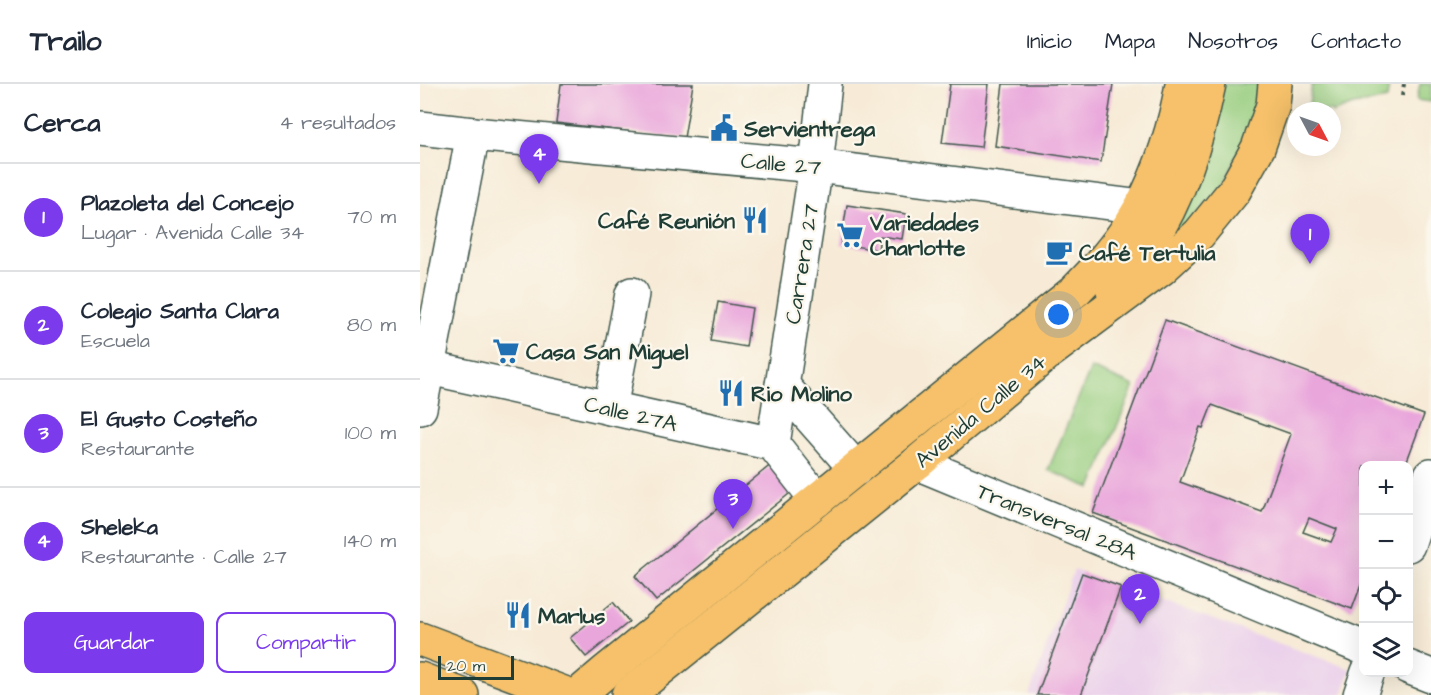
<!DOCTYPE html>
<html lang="es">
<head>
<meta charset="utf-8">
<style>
	:root { --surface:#fff; --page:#f2f2f3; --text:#1f2937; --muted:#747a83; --line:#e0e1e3; --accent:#7c3aed }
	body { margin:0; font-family:"Architects Daughter",sans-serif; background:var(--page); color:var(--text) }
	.controls { position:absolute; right:18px; bottom:18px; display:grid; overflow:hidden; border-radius:12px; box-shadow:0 6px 24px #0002 }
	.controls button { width:54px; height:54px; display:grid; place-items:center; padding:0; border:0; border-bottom:2px solid var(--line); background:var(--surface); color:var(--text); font:30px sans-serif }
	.compass { position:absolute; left:867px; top:18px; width:54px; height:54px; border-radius:50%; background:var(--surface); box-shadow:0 6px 24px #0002; rotate:131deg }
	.scale { position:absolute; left:18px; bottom:15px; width:76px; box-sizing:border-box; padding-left:6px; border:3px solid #1f3d34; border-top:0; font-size:16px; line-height:21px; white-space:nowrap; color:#1f3d34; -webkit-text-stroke:4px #fbf7ec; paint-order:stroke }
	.you { position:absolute; left:639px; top:231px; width:21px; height:21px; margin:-15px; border:4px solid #fff; border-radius:50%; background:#1a73e8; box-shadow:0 0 0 9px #1a73e833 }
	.badge { display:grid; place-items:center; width:39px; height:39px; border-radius:50%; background:var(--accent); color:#fff; font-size:20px; font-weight:700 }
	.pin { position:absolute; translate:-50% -50px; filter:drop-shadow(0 2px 3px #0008) }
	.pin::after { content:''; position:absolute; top:32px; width:21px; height:18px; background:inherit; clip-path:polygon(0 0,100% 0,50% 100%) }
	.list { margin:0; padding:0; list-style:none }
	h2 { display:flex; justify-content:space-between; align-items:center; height:78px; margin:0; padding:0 24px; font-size:26px }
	h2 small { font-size:20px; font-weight:400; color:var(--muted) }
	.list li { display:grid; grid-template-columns:39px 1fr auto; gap:18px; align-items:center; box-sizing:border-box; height:108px; padding:0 24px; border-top:2px solid var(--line) }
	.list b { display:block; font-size:22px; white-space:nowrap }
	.list p { margin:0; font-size:20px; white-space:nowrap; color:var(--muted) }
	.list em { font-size:20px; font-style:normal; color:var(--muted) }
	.actions { display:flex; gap:12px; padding:18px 24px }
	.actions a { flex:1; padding:14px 0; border:2px solid var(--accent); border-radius:12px; text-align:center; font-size:21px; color:var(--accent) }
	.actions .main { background:var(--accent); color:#fff }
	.icon { flex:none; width:33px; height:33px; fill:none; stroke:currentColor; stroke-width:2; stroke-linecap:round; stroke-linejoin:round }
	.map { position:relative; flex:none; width:1011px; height:611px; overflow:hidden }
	header { display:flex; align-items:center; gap:36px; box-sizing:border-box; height:84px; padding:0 30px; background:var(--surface); border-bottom:2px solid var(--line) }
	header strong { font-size:28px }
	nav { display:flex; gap:33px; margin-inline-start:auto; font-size:21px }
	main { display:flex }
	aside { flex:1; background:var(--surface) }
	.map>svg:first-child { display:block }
	.built { fill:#ebd1eb }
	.green { fill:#97cd7f; stroke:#5b855a; stroke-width:1.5 }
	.building { fill:#e9a6db; fill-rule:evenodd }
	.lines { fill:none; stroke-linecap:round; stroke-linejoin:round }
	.minor-casing { stroke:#3f574c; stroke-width:36 }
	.major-casing { stroke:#3f574c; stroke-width:36 }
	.path { stroke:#3f574c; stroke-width:4; stroke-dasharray:4.5 4.5; stroke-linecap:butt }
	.minor { stroke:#fff; stroke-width:33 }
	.major { stroke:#f6c16b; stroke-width:33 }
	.labels { text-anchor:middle; stroke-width:4.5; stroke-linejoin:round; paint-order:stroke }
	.poi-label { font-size:22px; font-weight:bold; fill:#1f3d34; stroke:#fbf7ec; text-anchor:start }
	.street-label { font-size:22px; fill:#1f3d34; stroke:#fbf7ec }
</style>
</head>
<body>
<header>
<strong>Trailo</strong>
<nav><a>Inicio</a><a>Mapa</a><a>Nosotros</a><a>Contacto</a></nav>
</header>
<main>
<aside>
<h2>Cerca<small>4 resultados</small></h2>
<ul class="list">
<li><span class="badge">1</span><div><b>Plazoleta del Concejo</b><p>Lugar · Avenida Calle 34</p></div><em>70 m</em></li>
<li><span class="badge">2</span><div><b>Colegio Santa Clara</b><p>Escuela</p></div><em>80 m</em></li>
<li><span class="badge">3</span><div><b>El Gusto Costeño</b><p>Restaurante</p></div><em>100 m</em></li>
<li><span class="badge">4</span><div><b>Sheleka</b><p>Restaurante · Calle 27</p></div><em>140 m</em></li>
</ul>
<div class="actions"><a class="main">Guardar</a><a>Compartir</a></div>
</aside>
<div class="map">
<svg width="1011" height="611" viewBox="0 0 1011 611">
	<rect width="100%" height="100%" fill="#fbf7ec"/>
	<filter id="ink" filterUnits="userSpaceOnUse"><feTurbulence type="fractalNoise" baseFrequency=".0167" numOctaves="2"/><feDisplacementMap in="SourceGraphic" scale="12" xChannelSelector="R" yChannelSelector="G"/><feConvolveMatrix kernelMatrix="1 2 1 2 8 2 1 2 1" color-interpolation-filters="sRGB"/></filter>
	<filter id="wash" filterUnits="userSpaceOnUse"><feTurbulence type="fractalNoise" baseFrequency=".008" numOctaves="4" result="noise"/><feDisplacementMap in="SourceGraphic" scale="24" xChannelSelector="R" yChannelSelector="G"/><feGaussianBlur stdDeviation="1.35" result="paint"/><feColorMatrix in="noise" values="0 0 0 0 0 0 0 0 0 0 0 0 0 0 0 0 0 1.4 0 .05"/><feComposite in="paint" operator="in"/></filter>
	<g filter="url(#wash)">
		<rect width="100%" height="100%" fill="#f7ebd7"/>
		<!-- built -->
		<polygon class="built" points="654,486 931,585 922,611 609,611"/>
		<!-- green -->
		<g class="green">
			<polygon points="797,0 848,0 803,103 720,188"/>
			<polygon points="892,0 969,0 967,15 933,21 912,29 912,27 888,27"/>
			<polygon points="1000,0 1011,0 1011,18 997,16"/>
			<polygon points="671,284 714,302 671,404 628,386"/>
		</g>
		<g id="blocks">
			<!-- building -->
			<g class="building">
				<polygon points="141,0 273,0 264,54 136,39"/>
				<polygon points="530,0 569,0 561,63 522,59"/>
				<polygon points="583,0 693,0 681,78 575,62"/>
				<polygon points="427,121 486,130 482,155 460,152 458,166 421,160"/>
				<polygon points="298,218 332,224 326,263 291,257"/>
				<path d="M745,236L1004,331L985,382H944V493L932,525L673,429ZM792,321L871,350L842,428L760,398L780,343L783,344ZM889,434L917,445L911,458L883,448Z"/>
				<polygon points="353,379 374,406 236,517 215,492"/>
				<polygon points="662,489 701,503 661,611 617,611"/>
				<polygon points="193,518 209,538 166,573 150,554"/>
			</g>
		</g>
	</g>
	<g filter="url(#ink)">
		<use href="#blocks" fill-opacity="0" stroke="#3f574c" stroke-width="1.5"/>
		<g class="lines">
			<defs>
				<g id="minor">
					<polyline points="0,44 53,50 396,82 722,123"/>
					<polyline points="0,282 353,360 397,416"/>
					<polyline points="362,301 436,385"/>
					<polyline points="0,324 53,50"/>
					<polyline points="190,324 212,210"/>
					<polyline points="353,360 396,82 405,0"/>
					<polyline points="497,379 944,564"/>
					<polyline points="988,461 1011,391"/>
					<polyline points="988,583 1011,592"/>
					<polyline points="940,611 948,588"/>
				</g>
				<g id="major">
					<path d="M693,206C704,192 717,178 727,163C760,114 777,57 789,0"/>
					<polyline points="0,555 149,611"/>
					<polyline points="0,595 42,611"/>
					<path d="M158,611L185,588L655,207C680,182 704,154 721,123C740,89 756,39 762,0"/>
					<polyline points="208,611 497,379 629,268 741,185 779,150 814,107 838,64 853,21 855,0"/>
				</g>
			</defs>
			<!-- minor casing -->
			<use href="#minor" class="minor-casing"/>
			<!-- major casing -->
			<use href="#major" class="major-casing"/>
			<!-- path -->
			<polyline class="path" points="982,12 984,0"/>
			<!-- minor -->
			<use href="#minor" class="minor"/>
			<!-- major -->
			<use href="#major" class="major"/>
		</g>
	</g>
	<!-- icons -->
	<defs>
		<symbol id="civic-bare" viewBox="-9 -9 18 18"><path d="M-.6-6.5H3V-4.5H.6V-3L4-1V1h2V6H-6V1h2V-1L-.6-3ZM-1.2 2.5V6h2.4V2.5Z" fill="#1f6fb2" stroke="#fbf7ec" stroke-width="2.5" paint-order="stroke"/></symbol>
		<symbol id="restaurant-bare" viewBox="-9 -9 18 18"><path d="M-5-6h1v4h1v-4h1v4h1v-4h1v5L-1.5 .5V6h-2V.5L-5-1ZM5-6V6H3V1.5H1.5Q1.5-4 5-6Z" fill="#1f6fb2" stroke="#fbf7ec" stroke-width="2.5" paint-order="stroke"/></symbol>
		<symbol id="supermarket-bare" viewBox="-9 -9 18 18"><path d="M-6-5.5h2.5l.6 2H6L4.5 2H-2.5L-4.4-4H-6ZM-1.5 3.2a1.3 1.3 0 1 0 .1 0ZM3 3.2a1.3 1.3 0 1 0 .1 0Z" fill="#1f6fb2" stroke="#fbf7ec" stroke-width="2.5" paint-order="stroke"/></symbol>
		<symbol id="cafe-bare" viewBox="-9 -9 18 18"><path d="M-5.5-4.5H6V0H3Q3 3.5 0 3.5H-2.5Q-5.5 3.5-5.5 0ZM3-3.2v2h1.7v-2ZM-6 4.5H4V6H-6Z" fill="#1f6fb2" stroke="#fbf7ec" stroke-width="2.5" paint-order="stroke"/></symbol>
	</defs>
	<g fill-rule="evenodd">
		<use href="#civic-bare" x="285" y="25" width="38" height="38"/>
		<use href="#restaurant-bare" x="316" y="117" width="38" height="38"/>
		<use href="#supermarket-bare" x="411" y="132" width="38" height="38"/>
		<use href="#cafe-bare" x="620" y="149" width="38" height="38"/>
		<use href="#supermarket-bare" x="67" y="248" width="38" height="38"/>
		<use href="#restaurant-bare" x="292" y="290" width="38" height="38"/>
		<use href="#restaurant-bare" x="79" y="512" width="38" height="38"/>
	</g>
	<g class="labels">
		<!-- poi labels -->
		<g class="poi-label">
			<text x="324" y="52">Servientrega</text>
			<text x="315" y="144" text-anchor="end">Café Reunión</text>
			<text x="450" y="146">Variedades<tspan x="450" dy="25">Charlotte</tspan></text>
			<text x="659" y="176">Café Tertulia</text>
			<text x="106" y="275">Casa San Miguel</text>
			<text x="331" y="317">Rio Molino</text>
			<text x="118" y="539">Marlus</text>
		</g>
		<!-- street labels -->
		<g class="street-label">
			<text transform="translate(361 79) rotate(5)" y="8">Calle 27</text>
			<text transform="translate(381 180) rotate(-81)" y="8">Carrera 27</text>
			<text transform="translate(560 326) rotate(-40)" y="8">Avenida Calle 34</text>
			<text transform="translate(211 329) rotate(13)" y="8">Calle 27A</text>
			<text transform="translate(637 437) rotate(22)" y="8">Transversal 28A</text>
		</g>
	</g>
</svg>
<div class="controls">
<button>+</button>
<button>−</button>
<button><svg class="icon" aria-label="locate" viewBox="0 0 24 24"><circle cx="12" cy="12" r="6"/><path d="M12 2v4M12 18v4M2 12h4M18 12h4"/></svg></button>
<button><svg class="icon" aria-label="layers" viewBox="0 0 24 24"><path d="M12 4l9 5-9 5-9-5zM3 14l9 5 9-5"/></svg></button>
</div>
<svg class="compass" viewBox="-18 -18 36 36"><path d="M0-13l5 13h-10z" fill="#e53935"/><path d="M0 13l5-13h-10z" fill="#747a83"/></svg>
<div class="scale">20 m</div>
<div class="you"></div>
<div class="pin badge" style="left:890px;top:180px">1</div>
<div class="pin badge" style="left:720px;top:540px">2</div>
<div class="pin badge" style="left:313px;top:445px">3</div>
<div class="pin badge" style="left:119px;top:100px">4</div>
</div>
</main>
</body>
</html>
